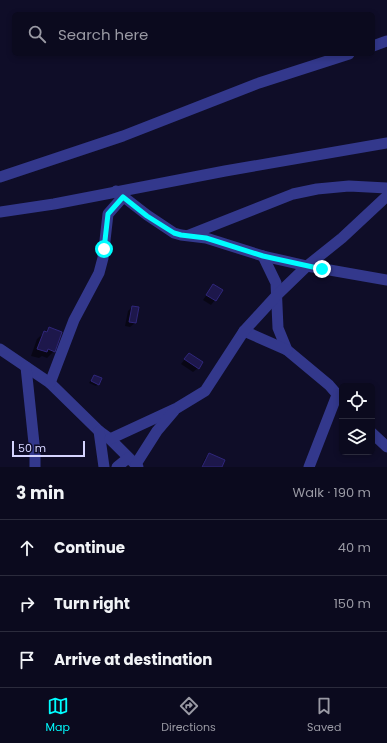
<!DOCTYPE html>
<html lang="en">
<head>
<meta charset="utf-8">
<style>
	:root { --surface:#0b0a1e; --page:#141327; --text:#f1f3f6; --muted:#9a9aa4; --line:#2b2b3c; --accent:#00fdff }
	body { margin:0; font-family:Poppins,sans-serif; background:var(--page); color:var(--text) }
	.controls { position:absolute; right:12px; bottom:12px; display:grid; overflow:hidden; border-radius:6px; box-shadow:0 2px 6px #0003 }
	.controls button { width:36px; height:36px; display:grid; place-items:center; padding:0; border:0; border-bottom:1px solid var(--line); background:var(--surface); color:var(--text); font:20px sans-serif }
	.scale { position:absolute; left:12px; bottom:10px; width:73px; box-sizing:border-box; padding-left:4px; border:2px solid #d5d4ff; border-top:0; font-size:11px; line-height:14px; white-space:nowrap; color:#d5d4ff; -webkit-text-stroke:3px #0f0d28; paint-order:stroke }
	.stop { position:absolute; width:12px; height:12px; margin:-9px; border:3px solid #00fdff; border-radius:50%; background:#fff }
	.stop.end { background:#00fdff; border-color:#fff; box-shadow:0 1px 4px #0008 }
	.list { margin:0; padding:0; list-style:none }
	h2 { display:flex; justify-content:space-between; align-items:center; height:52px; margin:0; padding:0 16px; font-size:17px }
	h2 small { font-size:13px; font-weight:400; color:var(--muted) }
	.list li { display:grid; grid-template-columns:26px 1fr auto; gap:12px; align-items:center; box-sizing:border-box; height:56px; padding:0 16px; border-top:1px solid var(--line) }
	.list b { display:block; font-size:15px; white-space:nowrap }
	.list em { font-size:13px; font-style:normal; color:var(--muted) }
	.icon { flex:none; width:22px; height:22px; fill:none; stroke:currentColor; stroke-width:2; stroke-linecap:round; stroke-linejoin:round }
	.map { position:relative; flex:none; width:387px; height:467px; overflow:hidden }
	.search { position:absolute; background:var(--surface); box-shadow:0 2px 6px #0003; left:12px; right:12px; top:12px; height:44px; display:flex; align-items:center; gap:10px; box-sizing:border-box; padding:0 14px; border-radius:6px; color:var(--muted); font-size:15px }
	.sheet { height:220px; background:var(--surface) }
	nav { display:flex; justify-content:space-around; align-items:center; box-sizing:border-box; height:56px; border-top:1px solid var(--line); background:var(--surface); font-size:11px; color:var(--muted) }
	nav a { display:grid; justify-items:center; gap:2px }
	nav .on { color:var(--accent) }
	.map>svg:first-child { display:block }
	.shadow { fill:#0007 }
	.building { fill:#1d174b; stroke:#2f267a }
	.lines { fill:none; stroke-linecap:round; stroke-linejoin:round }
	.minor { stroke:#33388c; stroke-width:11 }
	.route { stroke:#00fdff; stroke-width:5 }
</style>
</head>
<body>
<div class="map">
<svg width="387" height="467" viewBox="0 0 387 467">
	<rect width="100%" height="100%" fill="#0f0d28"/>
	<!-- shadow -->
	<g class="shadow">
		<polygon points="214,285 215,300 211,305 203,300"/>
		<polygon points="132,307 138,308 135,323 130,327 125,326 128,311"/>
		<polygon points="49,328 54,351 47,358 42,356 39,358 31,356 37,339"/>
		<polygon points="189,354 198,368 193,372 181,364"/>
		<polygon points="94,376 98,384 96,386 89,383"/>
		<polygon points="210,454 221,467 201,467 205,458"/>
	</g>
	<!-- building -->
	<g class="building">
		<polygon points="213,284 223,290 216,301 206,295"/>
		<polygon points="132,306 139,307 136,323 129,322"/>
		<polygon points="49,327 62,332 55,352 48,349 47,352 37,349 44,331 47,332"/>
		<polygon points="189,353 203,362 199,369 184,359"/>
		<polygon points="94,375 102,378 99,385 91,381"/>
		<polygon points="209,453 225,460 222,467 202,467"/>
	</g>
	<g class="lines">
		<!-- minor -->
		<g class="minor">
			<polyline points="373,46 387,41"/>
			<polyline points="0,177 123,136 259,83 349,54"/>
			<polyline points="116,191 147,215 174,233 181,235 206,238 263,256 307,266 387,280"/>
			<polyline points="0,212 54,204 225,171 387,143"/>
			<polyline points="189,235 293,194 317,189 349,186 387,188"/>
			<polyline points="263,256 276,283 278,328 287,350 329,385 342,400"/>
			<polyline points="244,331 287,350"/>
			<polyline points="0,349 50,383 99,431 110,439 138,467"/>
			<polyline points="26,367 35,453 35,467"/>
			<polyline points="50,383 74,320 99,273 103,258 108,214 123,197"/>
			<polyline points="99,431 104,467"/>
			<polyline points="372,433 387,447"/>
			<polyline points="110,439 177,408 205,391 244,331 277,295 307,266 342,238 387,196"/>
			<polyline points="136,464 157,431 174,411"/>
			<polyline points="117,467 128,458"/>
			<polyline points="309,467 337,395"/>
		</g>
	</g>
	<g class="lines">
		<!-- route -->
		<polyline class="route" points="104,249 108,214 123,197 147,216 174,233 181,235 206,238 263,256 322,269"/>
	</g>
</svg>
<div class="controls">
<button><svg class="icon" aria-label="locate" viewBox="0 0 24 24"><circle cx="12" cy="12" r="6"/><path d="M12 2v4M12 18v4M2 12h4M18 12h4"/></svg></button>
<button><svg class="icon" aria-label="layers" viewBox="0 0 24 24"><path d="M12 4l9 5-9 5-9-5zM3 14l9 5 9-5"/></svg></button>
</div>
<div class="scale">50 m</div>
<div class="stop" style="left:104px;top:249px"></div>
<div class="stop end" style="left:322px;top:269px"></div>
<div class="search"><svg class="icon" aria-label="search" viewBox="0 0 24 24"><circle cx="10" cy="10" r="6"/><path d="M15 15l6 6"/></svg>Search here</div>
</div>
<section class="sheet">
<h2>3 min<small>Walk · 190 m</small></h2>
<ul class="list">
<li><svg class="icon" aria-label="ahead" viewBox="0 0 24 24"><path d="M12 20V5M6 11l6-6 6 6"/></svg><div><b>Continue</b></div><em>40 m</em></li>
<li><svg class="icon" aria-label="right" viewBox="0 0 24 24"><path d="M7 20v-9h11M14 6l5 5-5 5"/></svg><div><b>Turn right</b></div><em>150 m</em></li>
<li><svg class="icon" aria-label="arrive" viewBox="0 0 24 24"><path d="M6 21V4h12l-3 4 3 4H6"/></svg><div><b>Arrive at destination</b></div></li>
</ul>
</section>
<nav>
<a class="on"><svg class="icon" aria-label="map" viewBox="0 0 24 24"><path d="M3 6l6-2 6 2 6-2v14l-6 2-6-2-6 2zM9 4v14M15 6v14"/></svg>Map</a>
<a><svg class="icon" aria-label="directions" viewBox="0 0 24 24"><path d="M12 3l9 9-9 9-9-9zM9 14v-3h6M13 9l2 2-2 2"/></svg>Directions</a>
<a><svg class="icon" aria-label="saved" viewBox="0 0 24 24"><path d="M7 4h10v16l-5-4-5 4z"/></svg>Saved</a>
</nav>
</body>
</html>
